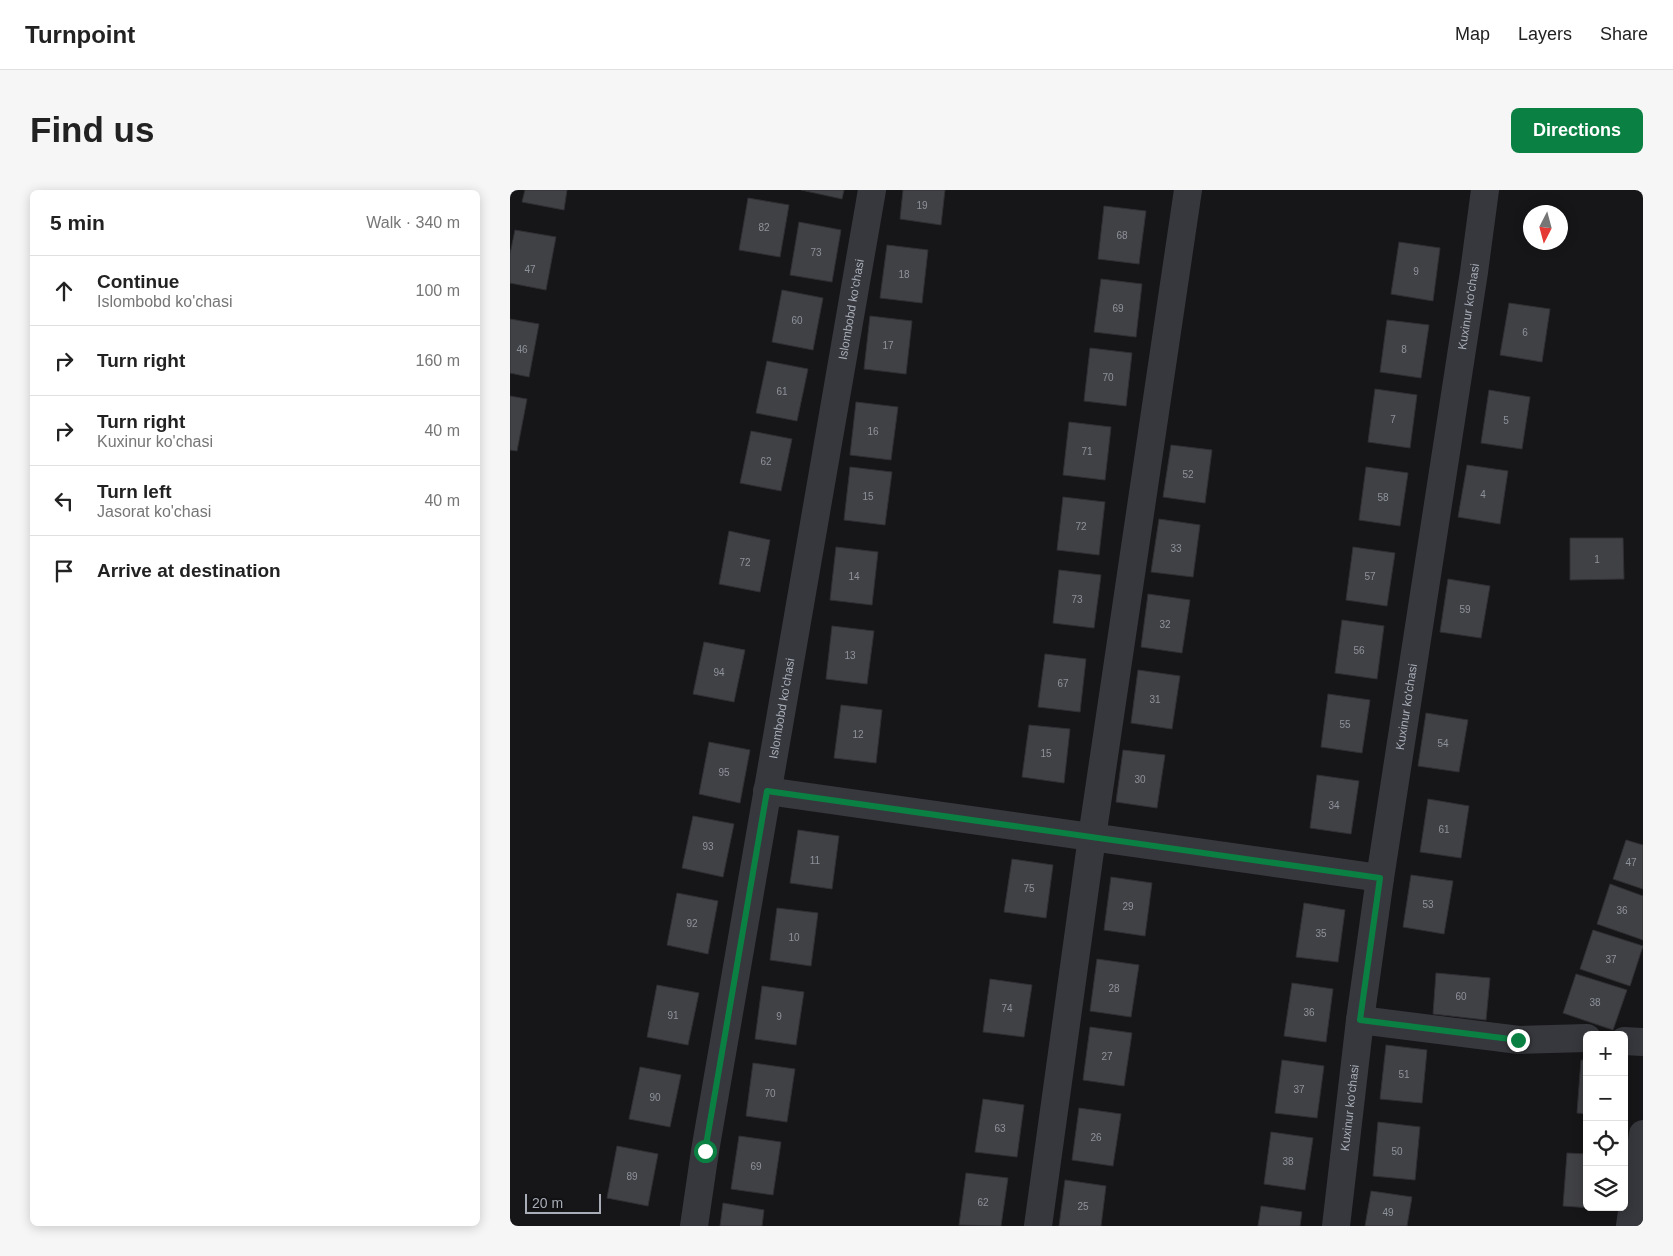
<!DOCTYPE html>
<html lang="en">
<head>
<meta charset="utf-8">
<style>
	:root { --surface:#fff; --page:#f6f6f6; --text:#222; --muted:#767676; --line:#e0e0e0; --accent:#0b8043 }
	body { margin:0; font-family:Helvetica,sans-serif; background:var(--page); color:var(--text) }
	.controls { position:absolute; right:15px; bottom:15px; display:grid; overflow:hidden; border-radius:8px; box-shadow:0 2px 12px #0003 }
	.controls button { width:45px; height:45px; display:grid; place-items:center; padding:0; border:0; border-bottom:1px solid var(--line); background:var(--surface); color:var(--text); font:25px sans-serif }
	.compass { position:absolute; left:1013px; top:15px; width:45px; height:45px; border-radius:50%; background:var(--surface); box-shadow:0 2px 12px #0003; rotate:186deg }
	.scale { position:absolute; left:15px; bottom:12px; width:76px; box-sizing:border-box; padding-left:5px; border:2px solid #a8adb8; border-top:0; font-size:14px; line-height:18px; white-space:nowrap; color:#a8adb8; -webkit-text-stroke:4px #111113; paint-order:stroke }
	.stop { position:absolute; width:15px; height:15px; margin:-11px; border:4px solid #0b8043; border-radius:50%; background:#fff }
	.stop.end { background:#0b8043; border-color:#fff; box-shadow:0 1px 5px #0008 }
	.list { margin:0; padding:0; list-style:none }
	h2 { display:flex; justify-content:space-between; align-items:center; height:65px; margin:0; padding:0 20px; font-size:21px }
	h2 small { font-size:16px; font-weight:400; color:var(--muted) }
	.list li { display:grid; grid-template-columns:32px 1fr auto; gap:15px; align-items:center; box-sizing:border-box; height:70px; padding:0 20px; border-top:1px solid var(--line) }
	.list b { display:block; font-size:19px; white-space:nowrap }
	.list p { margin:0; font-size:16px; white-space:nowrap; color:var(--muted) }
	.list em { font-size:16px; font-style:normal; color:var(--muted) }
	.icon { flex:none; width:28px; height:28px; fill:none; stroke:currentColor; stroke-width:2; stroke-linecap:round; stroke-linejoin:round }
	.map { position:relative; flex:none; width:1133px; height:1036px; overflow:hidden; border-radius:8px }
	header { display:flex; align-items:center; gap:30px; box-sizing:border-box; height:70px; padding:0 25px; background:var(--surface); border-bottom:1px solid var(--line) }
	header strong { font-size:24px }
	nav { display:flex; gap:28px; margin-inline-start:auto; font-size:18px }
	.intro { display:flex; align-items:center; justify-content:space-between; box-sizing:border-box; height:120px; padding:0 30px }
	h1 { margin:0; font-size:35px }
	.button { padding:12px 22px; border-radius:8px; background:var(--accent); color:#fff; font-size:18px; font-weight:700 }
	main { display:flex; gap:30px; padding:0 30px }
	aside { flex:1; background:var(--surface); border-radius:8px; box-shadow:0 2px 12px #0003 }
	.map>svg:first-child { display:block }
	.building { fill:#404145; stroke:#303034 }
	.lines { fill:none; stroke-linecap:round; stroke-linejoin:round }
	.street { stroke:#37383d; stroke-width:28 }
	.route { stroke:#0b8043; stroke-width:6 }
	.labels { text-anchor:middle; stroke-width:4.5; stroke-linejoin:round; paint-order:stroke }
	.number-label { font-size:10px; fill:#8e929b }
	.street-label { font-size:12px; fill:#a8adb8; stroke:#111113 }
</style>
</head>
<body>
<header>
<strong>Turnpoint</strong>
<nav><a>Map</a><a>Layers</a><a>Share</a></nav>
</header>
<div class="intro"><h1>Find us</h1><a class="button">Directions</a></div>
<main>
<aside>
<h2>5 min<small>Walk · 340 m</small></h2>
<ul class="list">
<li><svg class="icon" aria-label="ahead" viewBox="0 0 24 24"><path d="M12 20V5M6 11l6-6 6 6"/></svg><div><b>Continue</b><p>Islombobd ko'chasi</p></div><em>100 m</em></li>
<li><svg class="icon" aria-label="right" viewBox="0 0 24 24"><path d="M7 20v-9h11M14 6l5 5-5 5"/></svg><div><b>Turn right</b></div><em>160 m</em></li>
<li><svg class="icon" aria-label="right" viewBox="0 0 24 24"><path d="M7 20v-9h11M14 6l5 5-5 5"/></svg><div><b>Turn right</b><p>Kuxinur ko'chasi</p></div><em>40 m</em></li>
<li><svg class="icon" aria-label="left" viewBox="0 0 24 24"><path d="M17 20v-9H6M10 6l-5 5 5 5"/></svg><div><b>Turn left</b><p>Jasorat ko'chasi</p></div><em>40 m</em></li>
<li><svg class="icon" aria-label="arrive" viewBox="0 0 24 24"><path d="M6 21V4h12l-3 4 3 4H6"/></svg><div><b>Arrive at destination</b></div></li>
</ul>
</aside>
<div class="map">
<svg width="1133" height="1036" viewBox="0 0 1133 1036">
	<rect width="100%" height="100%" fill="#161618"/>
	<!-- building -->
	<g class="building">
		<polygon points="15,0 57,0 54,20 12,12"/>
		<polygon points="291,0 334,0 332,9"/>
		<polygon points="393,0 435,0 431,35 390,29"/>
		<polygon points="238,8 279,15 270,67 229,60"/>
		<polygon points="594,16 636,21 629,74 588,69"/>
		<polygon points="289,32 331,40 322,92 280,85"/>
		<polygon points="5,40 46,47 36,100 0,93 0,64"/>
		<polygon points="889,52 930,58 923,111 881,104"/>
		<polygon points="377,55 418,60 412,113 370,108"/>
		<polygon points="591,89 632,94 626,147 584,142"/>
		<polygon points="272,100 313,108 303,160 262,152"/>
		<polygon points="999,113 1040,119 1032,172 990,165"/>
		<polygon points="360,126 402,131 396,184 354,179"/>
		<polygon points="0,129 29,134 19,187 0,183"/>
		<polygon points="877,130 919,135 911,188 870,182"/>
		<polygon points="580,158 622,163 616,216 574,211"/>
		<polygon points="257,171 298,179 287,231 246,223"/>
		<polygon points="865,199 907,205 900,258 858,252"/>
		<polygon points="979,200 1020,207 1012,259 971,253"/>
		<polygon points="0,206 17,209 7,261 0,260"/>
		<polygon points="346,212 388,217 381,270 340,265"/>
		<polygon points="559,232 601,237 595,290 553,285"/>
		<polygon points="241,241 282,249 271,301 230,293"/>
		<polygon points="661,255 702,260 695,313 653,307"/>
		<polygon points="957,275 998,281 990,334 948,327"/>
		<polygon points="340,277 382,282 375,335 334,330"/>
		<polygon points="856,277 898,283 890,336 849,330"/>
		<polygon points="553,307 595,312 589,365 547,360"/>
		<polygon points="649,329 690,335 683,387 641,382"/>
		<polygon points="219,341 260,350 250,402 209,394"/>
		<polygon points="1060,348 1113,348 1114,389 1060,390"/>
		<polygon points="326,357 368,362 362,415 320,410"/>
		<polygon points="843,357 885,363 877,416 836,410"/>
		<polygon points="549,380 591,385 584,438 543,433"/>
		<polygon points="938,389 980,396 971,448 930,442"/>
		<polygon points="638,404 680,410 672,463 631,457"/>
		<polygon points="832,430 874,436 867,489 825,483"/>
		<polygon points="322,436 364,441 357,494 316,489"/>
		<polygon points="194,452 235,460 224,512 183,504"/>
		<polygon points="535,464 576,469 570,522 528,517"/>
		<polygon points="628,480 670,486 662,539 621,533"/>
		<polygon points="818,504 860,510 852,563 811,557"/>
		<polygon points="331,515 372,520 366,573 324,568"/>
		<polygon points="916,523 958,530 949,582 908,576"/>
		<polygon points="519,535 560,539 554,593 512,587"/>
		<polygon points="199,552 240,560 230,613 189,604"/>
		<polygon points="613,560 655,565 647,618 606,612"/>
		<polygon points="807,585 849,591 841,644 800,638"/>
		<polygon points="918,609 959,616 951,668 910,662"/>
		<polygon points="183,626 224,634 213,687 172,678"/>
		<polygon points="288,640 329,646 322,699 280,693"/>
		<polygon points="1116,650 1133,655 1133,699 1103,689"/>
		<polygon points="502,669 543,675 536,728 494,722"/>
		<polygon points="901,685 943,691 934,744 893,737"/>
		<polygon points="601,687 642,693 635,746 594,740"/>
		<polygon points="1100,694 1133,706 1133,750 1087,734"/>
		<polygon points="167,703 208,711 198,764 157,755"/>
		<polygon points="794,713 835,720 828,772 786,767"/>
		<polygon points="267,718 308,723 301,776 260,770"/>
		<polygon points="1083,740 1133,756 1120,796 1070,779"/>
		<polygon points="587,769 629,775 621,827 580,821"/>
		<polygon points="926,783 980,788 976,830 923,824"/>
		<polygon points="1066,784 1117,800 1103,840 1053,823"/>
		<polygon points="480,789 522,795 514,847 473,842"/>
		<polygon points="782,793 823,799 816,852 774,846"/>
		<polygon points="147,795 189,803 178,855 137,847"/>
		<polygon points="252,796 294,802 286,855 245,849"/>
		<polygon points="580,837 622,843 614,896 573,890"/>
		<polygon points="876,855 917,860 912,913 870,909"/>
		<polygon points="772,870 814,876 807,928 765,923"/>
		<polygon points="1071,870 1077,870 1077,924 1067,923"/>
		<polygon points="243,873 285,879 277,932 236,926"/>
		<polygon points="130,877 171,885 160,937 119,929"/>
		<polygon points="473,909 514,915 507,967 465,962"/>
		<polygon points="569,918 611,924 603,976 562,970"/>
		<polygon points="868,932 910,937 905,990 863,986"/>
		<polygon points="761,942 803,948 795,1000 754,994"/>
		<polygon points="229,946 271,952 263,1005 221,999"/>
		<polygon points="107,956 148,964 138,1016 97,1008"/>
		<polygon points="1057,963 1077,964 1077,1017 1095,1017 1095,1019 1053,1016"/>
		<polygon points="456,983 498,988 491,1036 449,1035"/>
		<polygon points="555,990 596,996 591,1036 549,1036"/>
		<polygon points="861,1001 902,1007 897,1036 855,1036"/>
		<polygon points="213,1013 254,1020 252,1036 210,1036"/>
		<polygon points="751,1016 792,1022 790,1036 748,1036"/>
	</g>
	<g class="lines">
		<!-- street -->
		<g class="street">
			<polyline points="257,601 870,688"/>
			<polyline points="850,830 1009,850 1077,848"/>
			<polyline points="1114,851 1133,852"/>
			<path id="s1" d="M184,1036L195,961L362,0"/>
			<polyline points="528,1036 582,647 678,0"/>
			<path id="s2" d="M826,1036L850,830L870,688L964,82L975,0"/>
			<polyline points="1120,1036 1133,944"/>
		</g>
	</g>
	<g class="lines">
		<!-- route -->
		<polyline class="route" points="195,961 257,601 870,688 850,830 1008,850"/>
	</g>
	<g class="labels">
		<!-- number labels -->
		<g class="number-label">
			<text x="412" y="19">19</text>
			<text x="254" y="41">82</text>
			<text x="612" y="49">68</text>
			<text x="306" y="66">73</text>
			<text x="20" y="83">47</text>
			<text x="906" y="85">9</text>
			<text x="394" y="88">18</text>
			<text x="608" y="122">69</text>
			<text x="287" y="134">60</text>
			<text x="1015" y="146">6</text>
			<text x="378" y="159">17</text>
			<text x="12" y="163">46</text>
			<text x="894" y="163">8</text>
			<text x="598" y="191">70</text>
			<text x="272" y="205">61</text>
			<text x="883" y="233">7</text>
			<text x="996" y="234">5</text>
			<text x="363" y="245">16</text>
			<text x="577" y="265">71</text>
			<text x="256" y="275">62</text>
			<text x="678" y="288">52</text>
			<text x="973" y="308">4</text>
			<text x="358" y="310">15</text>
			<text x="873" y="311">58</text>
			<text x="571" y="340">72</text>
			<text x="666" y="362">33</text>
			<text x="1087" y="373">1</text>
			<text x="235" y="376">72</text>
			<text x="344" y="390">14</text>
			<text x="860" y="390">57</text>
			<text x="567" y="413">73</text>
			<text x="955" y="423">59</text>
			<text x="655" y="438">32</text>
			<text x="849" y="464">56</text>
			<text x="340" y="469">13</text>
			<text x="209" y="486">94</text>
			<text x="553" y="497">67</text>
			<text x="645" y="513">31</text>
			<text x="835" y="538">55</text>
			<text x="348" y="548">12</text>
			<text x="933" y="557">54</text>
			<text x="536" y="567">15</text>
			<text x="214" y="586">95</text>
			<text x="630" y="593">30</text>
			<text x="824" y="619">34</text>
			<text x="934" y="643">61</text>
			<text x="198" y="660">93</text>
			<text x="305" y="674">11</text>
			<text x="1121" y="676">47</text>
			<text x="519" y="702">75</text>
			<text x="918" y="718">53</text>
			<text x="618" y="720">29</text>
			<text x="1112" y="724">36</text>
			<text x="182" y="737">92</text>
			<text x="811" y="747">35</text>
			<text x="284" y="751">10</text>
			<text x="1101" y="773">37</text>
			<text x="604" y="802">28</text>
			<text x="951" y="810">60</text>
			<text x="1085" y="816">38</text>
			<text x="497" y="822">74</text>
			<text x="799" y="826">36</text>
			<text x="163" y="829">91</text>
			<text x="269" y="830">9</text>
			<text x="597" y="870">27</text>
			<text x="894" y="888">51</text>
			<text x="789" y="903">37</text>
			<text x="260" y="907">70</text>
			<text x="145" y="911">90</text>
			<text x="490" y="942">63</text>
			<text x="586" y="951">26</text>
			<text x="887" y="965">50</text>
			<text x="778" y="975">38</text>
			<text x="246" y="980">69</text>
			<text x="122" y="990">89</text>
			<text x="473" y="1016">62</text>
			<text x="573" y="1020">25</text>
			<text x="878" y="1026">49</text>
		</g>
		<!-- street labels -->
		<g class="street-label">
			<text dy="4" stroke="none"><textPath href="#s2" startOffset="929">Kuxinur ko'chasi</textPath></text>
			<text dy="4" stroke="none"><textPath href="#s1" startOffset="930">Islombobd ko'chasi</textPath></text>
			<text dy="4" stroke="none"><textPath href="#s2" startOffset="524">Kuxinur ko'chasi</textPath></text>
			<text dy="4" stroke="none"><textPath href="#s1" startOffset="525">Islombobd ko'chasi</textPath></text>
			<text dy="4" stroke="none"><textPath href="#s2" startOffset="119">Kuxinur ko'chasi</textPath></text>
		</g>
	</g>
</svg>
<div class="controls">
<button>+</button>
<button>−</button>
<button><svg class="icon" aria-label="locate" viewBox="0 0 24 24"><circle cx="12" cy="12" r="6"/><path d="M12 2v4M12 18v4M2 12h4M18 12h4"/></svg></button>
<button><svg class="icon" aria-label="layers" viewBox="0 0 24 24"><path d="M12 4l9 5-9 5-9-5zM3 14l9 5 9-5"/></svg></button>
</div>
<svg class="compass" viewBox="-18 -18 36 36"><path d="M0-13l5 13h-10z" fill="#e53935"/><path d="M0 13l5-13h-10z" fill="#767676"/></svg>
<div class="scale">20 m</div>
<div class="stop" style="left:195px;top:961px"></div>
<div class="stop end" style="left:1008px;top:850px"></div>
</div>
</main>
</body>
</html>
